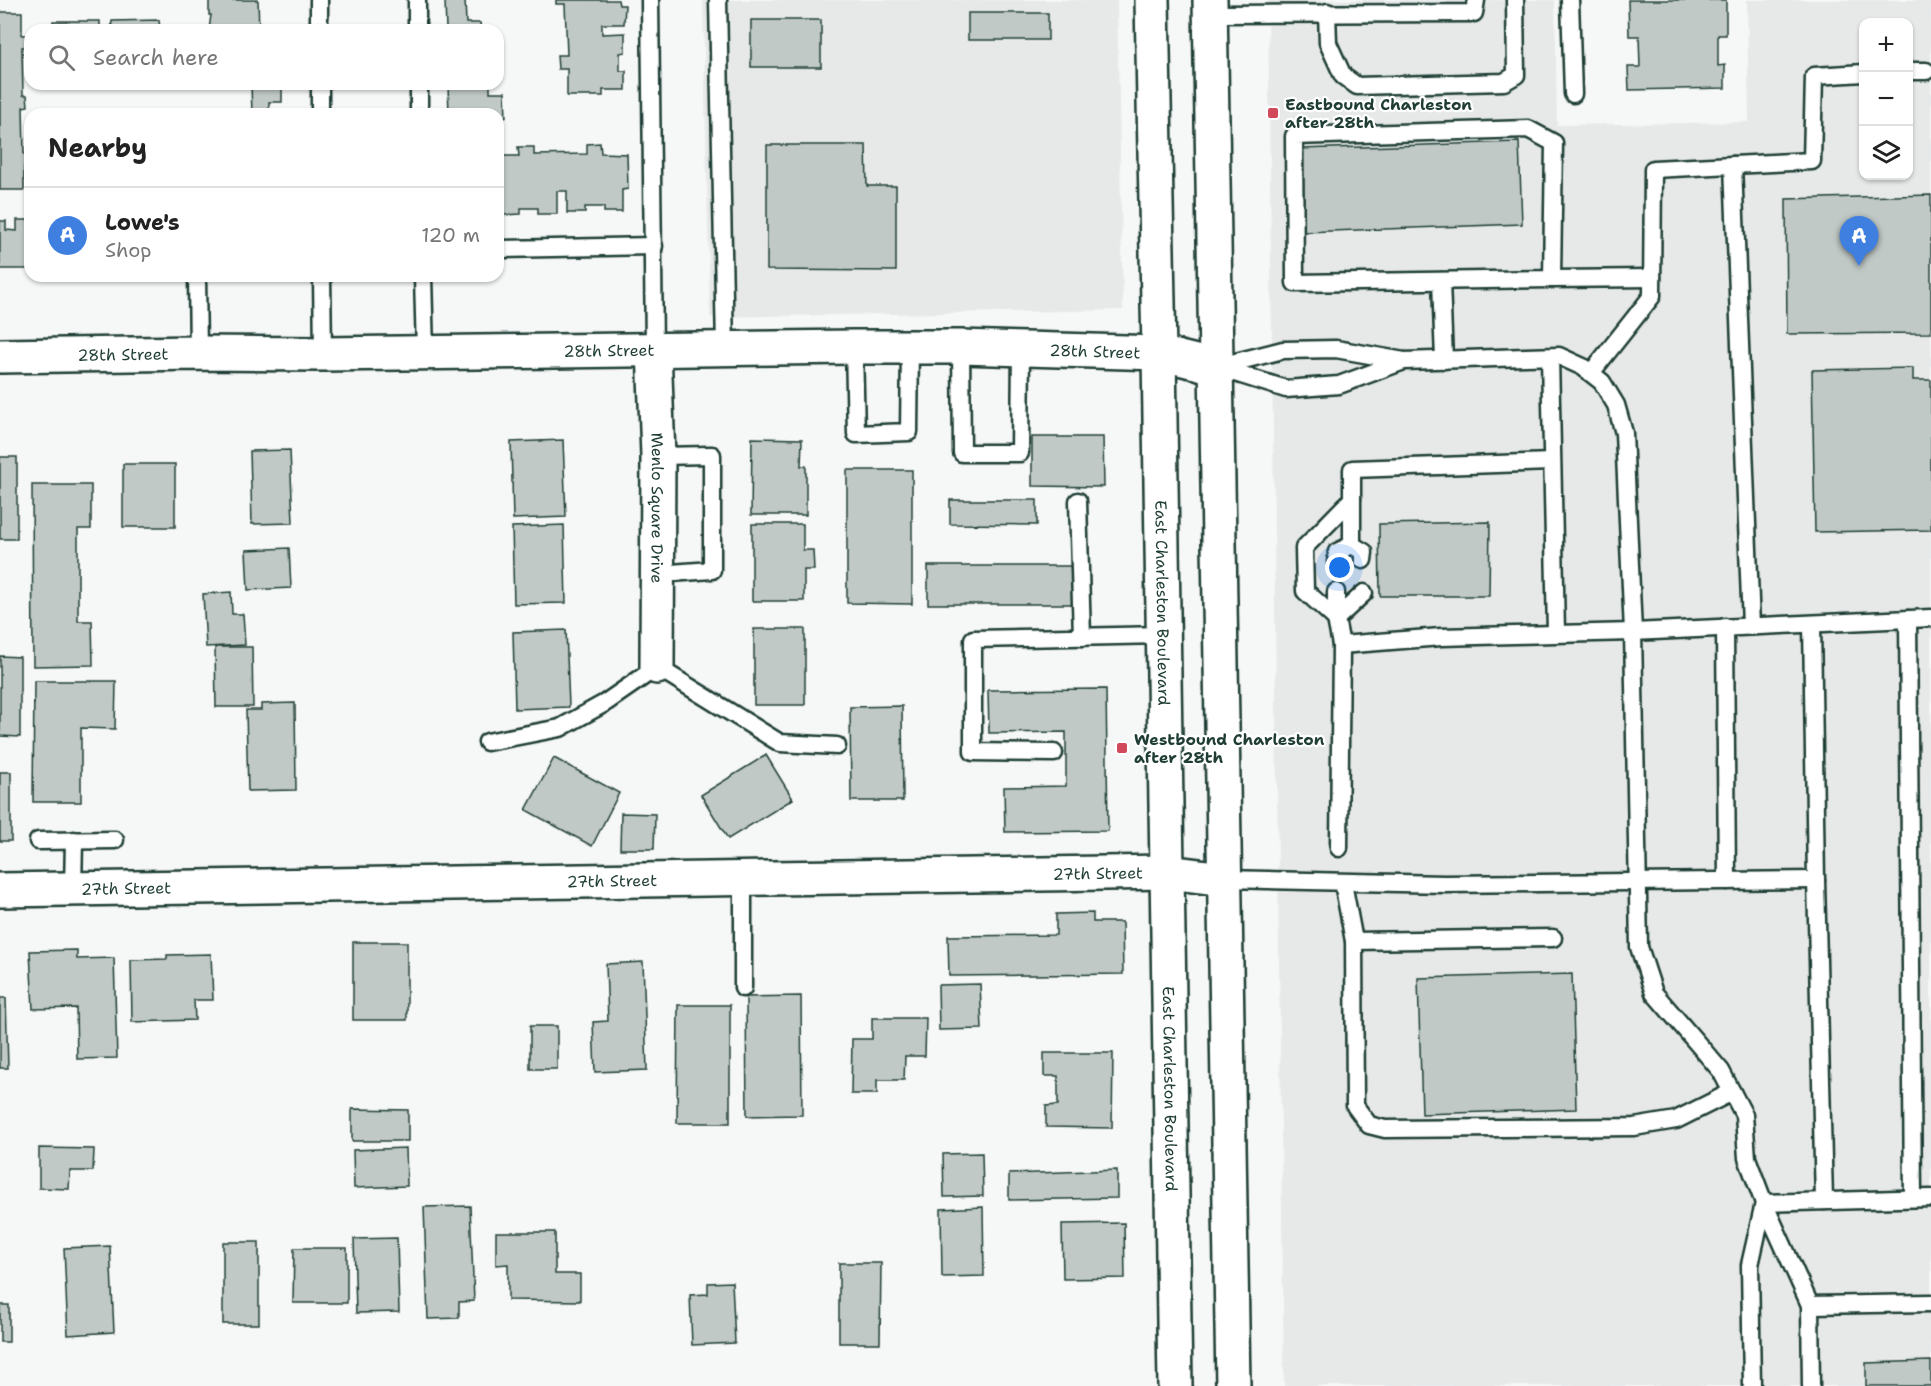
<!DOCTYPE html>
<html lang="en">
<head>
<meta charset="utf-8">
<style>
	:root { --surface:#fff; --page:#f2f2f2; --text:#222; --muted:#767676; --line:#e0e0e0; --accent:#d1495b }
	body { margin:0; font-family:"Shantell Sans",sans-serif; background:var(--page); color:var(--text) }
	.controls { position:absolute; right:18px; top:18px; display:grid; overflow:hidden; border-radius:12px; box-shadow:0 2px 4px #0004 }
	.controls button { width:54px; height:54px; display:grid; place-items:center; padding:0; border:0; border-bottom:2px solid var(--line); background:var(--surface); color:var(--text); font:30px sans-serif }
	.you { position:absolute; left:1340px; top:568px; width:21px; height:21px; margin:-15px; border:4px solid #fff; border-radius:50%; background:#1a73e8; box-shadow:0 0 0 9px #1a73e833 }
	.badge { display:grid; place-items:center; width:39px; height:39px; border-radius:50%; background:var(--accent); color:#fff; font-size:20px; font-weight:700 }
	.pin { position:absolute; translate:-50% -50px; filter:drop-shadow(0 2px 3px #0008) }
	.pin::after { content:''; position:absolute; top:32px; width:21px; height:18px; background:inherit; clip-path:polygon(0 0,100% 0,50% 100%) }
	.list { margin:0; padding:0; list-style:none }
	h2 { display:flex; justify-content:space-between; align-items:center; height:78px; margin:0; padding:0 24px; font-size:26px }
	h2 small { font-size:20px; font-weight:400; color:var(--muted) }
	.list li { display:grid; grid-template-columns:39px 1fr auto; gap:18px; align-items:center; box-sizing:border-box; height:96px; padding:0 24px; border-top:2px solid var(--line) }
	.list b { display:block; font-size:22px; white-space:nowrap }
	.list p { margin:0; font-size:20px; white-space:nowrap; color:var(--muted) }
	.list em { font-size:20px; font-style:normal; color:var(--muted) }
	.icon { flex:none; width:33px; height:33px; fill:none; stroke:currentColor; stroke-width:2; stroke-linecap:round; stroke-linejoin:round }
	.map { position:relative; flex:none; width:1931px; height:1386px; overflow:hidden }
	.search { position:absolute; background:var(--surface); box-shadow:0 2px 4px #0004; left:24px; top:24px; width:480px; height:66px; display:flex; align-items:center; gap:15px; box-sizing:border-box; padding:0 21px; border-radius:18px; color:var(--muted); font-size:22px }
	.panel { position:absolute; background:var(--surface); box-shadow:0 2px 4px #0004; left:24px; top:108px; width:480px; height:174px; border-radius:18px }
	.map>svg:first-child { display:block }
	.built { fill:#e6e9e8; fill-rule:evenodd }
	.building { fill:#c0c9c6; stroke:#1f3d34; stroke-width:1.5 }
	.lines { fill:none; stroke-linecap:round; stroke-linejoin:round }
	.lane-casing { stroke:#1f3d34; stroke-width:21 }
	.street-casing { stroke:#1f3d34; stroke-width:38 }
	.secondary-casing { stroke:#1f3d34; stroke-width:38 }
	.primary-casing { stroke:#1f3d34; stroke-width:38 }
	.lane { stroke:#fff; stroke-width:16 }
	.street { stroke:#fff; stroke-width:33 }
	.secondary { stroke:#fff; stroke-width:33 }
	.primary { stroke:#fff; stroke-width:33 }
	.poi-dot { fill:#d1495b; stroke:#fff; stroke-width:2 }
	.labels { text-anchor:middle; stroke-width:4.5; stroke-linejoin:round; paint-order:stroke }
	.poi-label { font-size:16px; font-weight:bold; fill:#1f3d34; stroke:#fff; text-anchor:start }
	.street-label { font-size:16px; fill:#1f3d34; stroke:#fff }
</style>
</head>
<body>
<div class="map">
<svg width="1931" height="1386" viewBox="0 0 1931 1386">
	<rect width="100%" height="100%" fill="#f6f7f7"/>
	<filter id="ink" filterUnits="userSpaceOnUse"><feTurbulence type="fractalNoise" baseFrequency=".0167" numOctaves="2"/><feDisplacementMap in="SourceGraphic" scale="12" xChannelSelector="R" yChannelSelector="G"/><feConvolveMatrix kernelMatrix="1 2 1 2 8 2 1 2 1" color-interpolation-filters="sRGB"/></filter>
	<g filter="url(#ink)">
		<!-- built -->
		<g class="built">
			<polygon points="703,0 1117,0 1123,310 710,317"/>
			<path d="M1268,0H1555L1557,125L1749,122L1747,0H1931V1386H1284ZM1864,22H1908V176H1864Z"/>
		</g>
		<!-- building -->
		<g class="building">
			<polygon points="209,0 258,0 259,30 209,30 211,15 209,15"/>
			<polygon points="445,0 465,0 466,23 480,23 481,30 446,30"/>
			<polygon points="556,0 618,0 619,5 625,5 624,24 602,24 602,34 625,33 625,52 620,53 620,71 626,71 626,90 603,90 603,96 567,96 567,69 558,69 557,55 567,55 565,4 556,4"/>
			<polygon points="1628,0 1726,0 1726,35 1718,35 1718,66 1725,65 1725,88 1629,90 1628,67 1640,67 1639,36 1629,36"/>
			<polygon points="0,12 22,12 22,35 26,35 27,47 22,47 23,95 27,95 28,106 23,107 24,154 28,154 29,166 24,166 24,190 0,190"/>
			<rect x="968" y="13" width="80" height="27"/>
			<polygon points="159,20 160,30 165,30 111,30 112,21"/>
			<rect x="751" y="20" width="70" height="47"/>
			<rect x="53" y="21" width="47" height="9"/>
			<polygon points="251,84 282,84 282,102 269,102 269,114 252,114"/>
			<polygon points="448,84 490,84 490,92 505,92 506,117 498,117 498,114 449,114"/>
			<polygon points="1519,142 1522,224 1303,232 1300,149"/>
			<polygon points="600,143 601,153 627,154 628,189 622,190 622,212 604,212 604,207 585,207 585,213 567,213 567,191 557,191 557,214 538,214 538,208 521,208 521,214 502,215 502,192 498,192 498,156 519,156 518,147 534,147 534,155 587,154 587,144"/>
			<polygon points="767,145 866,145 867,186 896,186 896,271 767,270"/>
			<polygon points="1931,195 1931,333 1787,334 1786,199"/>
			<polygon points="17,220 30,220 30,269 0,269 0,221 6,221 6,230 17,231"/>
			<polygon points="1913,368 1913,380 1931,380 1931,530 1815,532 1812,370"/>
			<polygon points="1032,437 1103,437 1104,487 1032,486"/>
			<polygon points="752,438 802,439 801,466 806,466 806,515 751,515"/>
			<polygon points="563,440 566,517 513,519 511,442"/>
			<polygon points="290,450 293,523 252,524 250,451"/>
			<rect x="0" y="457" width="17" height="82"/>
			<rect x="123" y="464" width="52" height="63"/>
			<polygon points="847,470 912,470 912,604 847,603"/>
			<polygon points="32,485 91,485 91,529 78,529 78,621 92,621 93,665 33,666"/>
			<polygon points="950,500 1037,500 1037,525 950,524"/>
			<polygon points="1490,522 1489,596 1380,596 1379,524"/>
			<polygon points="752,524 803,524 803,550 813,550 814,570 804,570 804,601 752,601"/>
			<polygon points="564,525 566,603 514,604 512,527"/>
			<polygon points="289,548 291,588 248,590 246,550"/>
			<rect x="928" y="566" width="147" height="38"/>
			<polygon points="231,592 232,614 243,614 245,645 206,647 203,594"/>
			<rect x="754" y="629" width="51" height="76"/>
			<polygon points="566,630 569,707 515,709 513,632"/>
			<polygon points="215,647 252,647 253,707 216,707"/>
			<polygon points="0,656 20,657 20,737 0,736"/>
			<polygon points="34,681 116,681 115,729 81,728 81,802 33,802"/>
			<polygon points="1106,689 1108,831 1005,832 1004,787 1066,786 1066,732 989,733 988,690"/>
			<polygon points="295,703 296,790 248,791 246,710 261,710 261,704"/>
			<polygon points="902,706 903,801 851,801 850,707"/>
			<polygon points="766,755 793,799 728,839 701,795"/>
			<polygon points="554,758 619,793 592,846 526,810"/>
			<rect x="0" y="772" width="11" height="69"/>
			<polygon points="621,813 655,814 654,849 620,849"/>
			<polygon points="1093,913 1093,922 1122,922 1123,974 949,976 948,936 1056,935 1056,914"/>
			<rect x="353" y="942" width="54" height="78"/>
			<polygon points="77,950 77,959 114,958 117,1058 77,1059 76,1008 33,1009 30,951"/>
			<polygon points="211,954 213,1000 194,1000 195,1020 132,1022 131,960 167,959 167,955"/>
			<polygon points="643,962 647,1070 595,1072 593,1022 608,1021 606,964"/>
			<polygon points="1572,974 1576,1109 1422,1114 1418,978"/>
			<polygon points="980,984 982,1029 939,1030 938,985"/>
			<polygon points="801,996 802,1115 747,1116 746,997"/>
			<polygon points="0,998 6,998 8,1068 0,1068"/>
			<polygon points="678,1005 730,1005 730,1123 677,1123"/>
			<polygon points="872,1018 926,1018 925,1056 905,1056 904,1080 877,1080 877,1094 851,1094 852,1039 872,1039"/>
			<rect x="530" y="1026" width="27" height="43"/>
			<polygon points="1044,1053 1113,1053 1112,1128 1046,1127 1046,1106 1058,1105 1058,1076 1044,1076"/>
			<polygon points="352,1109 408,1110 408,1141 352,1141"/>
			<polygon points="39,1148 94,1149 93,1171 70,1171 69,1189 39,1188"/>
			<polygon points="406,1148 407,1186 354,1188 353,1150"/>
			<polygon points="982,1153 983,1196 944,1197 943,1154"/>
			<polygon points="1117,1170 1117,1198 1009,1200 1009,1174"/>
			<polygon points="470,1206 474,1301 459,1302 459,1318 428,1319 424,1207"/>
			<polygon points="983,1207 984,1276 942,1277 941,1209"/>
			<polygon points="1124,1223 1125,1278 1063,1279 1062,1224"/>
			<polygon points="496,1232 555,1232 555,1274 580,1274 580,1301 508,1300 508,1264 496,1265"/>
			<polygon points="397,1238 399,1312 356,1313 354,1239"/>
			<rect x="223" y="1242" width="36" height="82"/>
			<polygon points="110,1246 114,1332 68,1335 64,1248"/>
			<polygon points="294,1248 347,1248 347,1303 293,1303"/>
			<polygon points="839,1263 881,1263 880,1343 839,1343"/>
			<polygon points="732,1282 735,1343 692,1345 690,1295 708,1294 708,1283"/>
			<rect x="0" y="1305" width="9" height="37"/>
			<polygon points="1931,1361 1931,1386 1866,1386 1866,1363"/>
		</g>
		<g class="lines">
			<defs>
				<g id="lane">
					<polyline points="319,0 319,30"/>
					<polyline points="417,0 417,30"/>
					<polyline points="650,0 654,349"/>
					<polyline points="718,0 725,349"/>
					<polyline points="1570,0 1573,94"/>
					<polyline points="1327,12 1328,43 1343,76 1357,86 1504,82 1516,75 1515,0"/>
					<polyline points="1210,14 1474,13 1476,0"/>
					<polyline points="1908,71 1926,71"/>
					<polyline points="320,84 320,114"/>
					<polyline points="419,84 419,114"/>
					<polygon points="1528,129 1554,143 1552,279 1295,283 1294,136"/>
					<polyline points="1733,165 1751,626"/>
					<polyline points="498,249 654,246"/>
					<polyline points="197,276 198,353"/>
					<polyline points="322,276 323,354"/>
					<polyline points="423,276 425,353"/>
					<polyline points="1552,279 1652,278"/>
					<polyline points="1441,281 1444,360"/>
					<polyline points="854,347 856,434 909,432 910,347"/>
					<polyline points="961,347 962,453 1020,453 1021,348"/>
					<polyline points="1550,357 1556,632"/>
					<polyline points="1216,367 1283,350 1336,349 1404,361 1559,356 1583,367 1602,382 1616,405 1624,433 1633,632 1639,947 1654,993 1721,1071 1744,1115 1747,1158 1764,1203 1810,1305 1811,1386"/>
					<polyline points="1216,367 1286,389 1339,385 1404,361"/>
					<polyline points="1591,373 1652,296 1653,169 1812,161 1814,76 1864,73"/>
					<polyline points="1078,501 1082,637"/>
					<polyline points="1352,545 1352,469 1551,462"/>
					<polyline points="1352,545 1364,552 1363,560"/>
					<polyline points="1336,562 1337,552 1352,545"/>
					<polyline points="657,574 712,570 712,455 658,456"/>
					<polyline points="1336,592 1336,619 1341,645 1339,848"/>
					<polyline points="1336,619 1305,591 1304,548 1352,499"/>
					<polyline points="1336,619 1364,593"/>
					<polyline points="1908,619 1913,1198"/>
					<polyline points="1812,624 1816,880 1824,1201"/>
					<polyline points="1725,627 1727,881"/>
					<polyline points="1341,645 1441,637 1633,632 1931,618"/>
					<polyline points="487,742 560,728 605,703 657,667 780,743 837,746"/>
					<polyline points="1054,753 973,752 973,639 1164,635"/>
					<polyline points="38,841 115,840"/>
					<polyline points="743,878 743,988"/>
					<polyline points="1224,879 1445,884 1816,880"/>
					<polyline points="1343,883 1354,941 1355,1106 1369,1125 1385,1129 1634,1127 1676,1120 1732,1092"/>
					<polyline points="73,889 74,840"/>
					<polyline points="1354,941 1553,938"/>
					<polyline points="1810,1305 1931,1303"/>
					<polyline points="1752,1386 1750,1265 1764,1203 1931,1198"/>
				</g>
				<g id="street">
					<path id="s1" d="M654,349L658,456L657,667"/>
					<path id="s2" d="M0,890L1168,872L1224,879"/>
				</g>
				<g id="secondary">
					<path id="s3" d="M0,356L198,353L323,354L854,347H961L1159,353L1216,367"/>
				</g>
				<g id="primary">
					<path id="s4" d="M1152,0L1159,353L1175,1386"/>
					<polyline points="1210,0 1233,1386"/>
				</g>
			</defs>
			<!-- lane casing -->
			<use href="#lane" class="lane-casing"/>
			<!-- street casing -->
			<use href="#street" class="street-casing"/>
			<!-- secondary casing -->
			<use href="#secondary" class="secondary-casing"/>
			<!-- primary casing -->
			<use href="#primary" class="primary-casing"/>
			<!-- lane -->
			<use href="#lane" class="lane"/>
			<!-- street -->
			<use href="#street" class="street"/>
			<!-- secondary -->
			<use href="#secondary" class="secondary"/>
			<!-- primary -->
			<use href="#primary" class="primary"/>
		</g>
	</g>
	<!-- markers -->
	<g class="poi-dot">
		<rect x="1267" y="107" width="12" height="12" rx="3"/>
		<rect x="1116" y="742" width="12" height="12" rx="3"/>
	</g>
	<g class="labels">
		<!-- poi labels -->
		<g class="poi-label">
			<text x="1285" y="110">Eastbound Charleston<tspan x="1285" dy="18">after 28th</tspan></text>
			<text x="1134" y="745">Westbound Charleston<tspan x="1134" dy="18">after 28th</tspan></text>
		</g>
		<!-- street labels -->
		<g class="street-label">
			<text dy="6" stroke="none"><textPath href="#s3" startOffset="609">28th Street</textPath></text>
			<text dy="6" stroke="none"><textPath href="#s3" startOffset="1095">28th Street</textPath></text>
			<text dy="6" stroke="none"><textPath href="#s3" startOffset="123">28th Street</textPath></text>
			<text dy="6" stroke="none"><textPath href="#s1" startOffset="159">Menlo Square Drive</textPath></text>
			<text dy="6" stroke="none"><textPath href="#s4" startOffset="603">East Charleston Boulevard</textPath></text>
			<text dy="6" stroke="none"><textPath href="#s2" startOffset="1098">27th Street</textPath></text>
			<text dy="6" stroke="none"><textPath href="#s2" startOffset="612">27th Street</textPath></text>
			<text dy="6" stroke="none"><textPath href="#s2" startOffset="126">27th Street</textPath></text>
			<text dy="6" stroke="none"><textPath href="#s4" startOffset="1089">East Charleston Boulevard</textPath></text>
		</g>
	</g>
</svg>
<div class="controls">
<button>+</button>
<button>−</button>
<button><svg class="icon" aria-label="layers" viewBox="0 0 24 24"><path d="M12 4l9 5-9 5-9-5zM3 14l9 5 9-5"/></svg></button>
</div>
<div class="you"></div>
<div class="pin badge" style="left:1859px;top:266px;background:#3f7fe0">A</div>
<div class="search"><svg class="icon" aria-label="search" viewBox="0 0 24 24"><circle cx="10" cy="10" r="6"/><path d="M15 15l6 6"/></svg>Search here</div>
<section class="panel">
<h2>Nearby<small></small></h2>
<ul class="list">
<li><span class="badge" style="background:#3f7fe0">A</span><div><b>Lowe's</b><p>Shop</p></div><em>120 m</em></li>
</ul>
</section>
</div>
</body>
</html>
